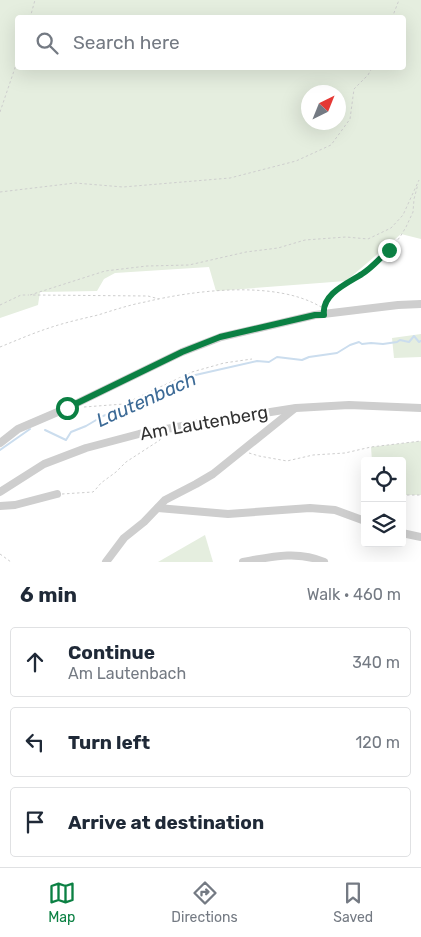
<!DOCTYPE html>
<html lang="en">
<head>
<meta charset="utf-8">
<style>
	:root { --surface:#fff; --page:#f6f6f7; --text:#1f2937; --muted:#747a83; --line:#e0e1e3; --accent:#0b8043 }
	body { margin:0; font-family:Rubik,sans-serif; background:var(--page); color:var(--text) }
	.controls { position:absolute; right:15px; bottom:15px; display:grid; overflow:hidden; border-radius:5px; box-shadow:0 5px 20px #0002 }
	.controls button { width:45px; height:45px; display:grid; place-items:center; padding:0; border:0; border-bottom:1px solid var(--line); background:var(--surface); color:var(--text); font:25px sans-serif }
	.compass { position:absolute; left:301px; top:85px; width:45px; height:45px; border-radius:50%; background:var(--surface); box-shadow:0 5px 20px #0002; rotate:43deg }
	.stop { position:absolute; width:15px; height:15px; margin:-11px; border:4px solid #0b8043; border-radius:50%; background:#fff }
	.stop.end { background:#0b8043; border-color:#fff; box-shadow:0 1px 5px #0008 }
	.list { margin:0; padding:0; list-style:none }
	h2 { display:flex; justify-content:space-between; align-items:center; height:65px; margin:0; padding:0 20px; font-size:21px }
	h2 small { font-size:16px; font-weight:400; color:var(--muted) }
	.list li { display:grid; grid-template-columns:32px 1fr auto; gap:15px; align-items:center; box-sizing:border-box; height:70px; margin:0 10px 10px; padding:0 10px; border:1px solid var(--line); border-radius:5px }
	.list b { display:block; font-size:19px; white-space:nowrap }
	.list p { margin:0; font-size:16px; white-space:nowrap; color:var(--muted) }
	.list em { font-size:16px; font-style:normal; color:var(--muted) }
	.icon { flex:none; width:28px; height:28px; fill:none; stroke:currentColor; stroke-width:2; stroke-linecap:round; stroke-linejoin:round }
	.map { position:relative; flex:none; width:421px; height:562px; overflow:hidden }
	.search { position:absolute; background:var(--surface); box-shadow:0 5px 20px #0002; left:15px; right:15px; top:15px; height:55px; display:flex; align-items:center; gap:12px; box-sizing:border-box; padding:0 18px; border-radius:5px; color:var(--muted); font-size:19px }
	.sheet { height:305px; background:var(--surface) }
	nav { display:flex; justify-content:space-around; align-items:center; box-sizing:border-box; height:70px; border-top:1px solid var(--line); background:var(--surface); font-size:14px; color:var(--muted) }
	nav a { display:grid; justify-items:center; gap:2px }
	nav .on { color:var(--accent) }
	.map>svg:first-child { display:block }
	.green { fill:#e5eedf; fill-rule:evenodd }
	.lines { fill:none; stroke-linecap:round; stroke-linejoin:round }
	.stream { stroke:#cbddee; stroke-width:2 }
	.path { stroke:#cecece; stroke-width:1; stroke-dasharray:2.5 2.5; stroke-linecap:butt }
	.minor { stroke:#cecece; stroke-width:8 }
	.route { stroke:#0b8043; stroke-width:6 }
	.labels { text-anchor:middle; stroke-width:5; stroke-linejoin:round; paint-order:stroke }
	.street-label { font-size:18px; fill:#313131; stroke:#fff }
	.water-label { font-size:19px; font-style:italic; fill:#3c6a96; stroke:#fff }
</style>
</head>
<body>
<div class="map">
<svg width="421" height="562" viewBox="0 0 421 562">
	<rect width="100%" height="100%" fill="#fff"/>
	<!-- green -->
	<g class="green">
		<path d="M0,0H421V239L401,234L346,281L216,291L209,267L115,273L104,279L97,291L40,292L38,305L0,318ZM18,18H404V68H18ZM338,92V122H308V92Z"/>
		<polygon points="421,334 421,357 394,358 392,338"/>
		<polygon points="421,441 421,495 402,495 402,461 372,461 371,447"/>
		<polygon points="205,535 213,562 158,562"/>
	</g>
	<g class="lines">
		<!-- stream -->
		<g class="stream">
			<polyline points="45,430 66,440 71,432 86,426 103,416 152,398 173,384 191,376 257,361 269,362 277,357 302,360 309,357 337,353 350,345 359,342 362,344 371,343 383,344 397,342 400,340 409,342 414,336 419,342 421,341"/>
			<polyline points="0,450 30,429"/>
		</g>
		<!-- path -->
		<g class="path">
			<polyline points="30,18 35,0"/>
			<polyline points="392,18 399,0"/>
			<polyline points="0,112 18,59"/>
			<polyline points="0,192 75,183 123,187 230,178 296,161 331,145 350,119 354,89 368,75 372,68"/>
			<polyline points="30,295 105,271 147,266 189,265 246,252 278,248 305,240 346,237 368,239 391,228 403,215 419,180"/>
			<polyline points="33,295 148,296 159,299"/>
			<polyline points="0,305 21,295 29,295"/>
			<polyline points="325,306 333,293 344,284 363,274 389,251 400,237 406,227 413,212 414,199 418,184"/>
			<path d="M0,347C15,341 31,334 46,329C63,323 81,319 98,315C114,310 129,305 145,302C195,290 276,280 321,307"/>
			<polyline points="84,407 124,404 192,372 224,363 252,359"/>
			<polyline points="249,453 259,456 287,461 313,455 345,453 371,447 421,441"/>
			<polyline points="62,494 93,492 96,489 101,483 116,472 126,462 160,440 161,437"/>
			<polyline points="402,495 421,495"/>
			<polyline points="0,554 11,562"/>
		</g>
		<!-- minor -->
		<g class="minor">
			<polyline points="0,443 18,429 67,408 182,352 221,337 315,315 398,305 421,304"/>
			<polyline points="0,492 44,464 86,448 139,434 188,425 296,408 349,405 421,408"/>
			<polyline points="0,506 15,505 57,494"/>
			<polyline points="158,508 228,514 310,508 335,510 365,521"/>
			<polyline points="402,533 421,537"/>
			<polyline points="106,562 124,538 144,522 165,500 196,484 213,474 294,409"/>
			<path d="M243,562C270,557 298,550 324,562"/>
		</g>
	</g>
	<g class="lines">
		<!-- route -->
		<path class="route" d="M67,408L182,352L220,337L315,315H324C321,294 348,283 362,274C372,268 380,258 389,250"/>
	</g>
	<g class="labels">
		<!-- street labels -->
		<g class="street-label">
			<text transform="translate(204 423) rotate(-10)" y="6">Am Lautenberg</text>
		</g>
		<!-- water labels -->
		<g class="water-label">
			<text transform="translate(146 399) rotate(-24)" y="7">Lautenbach</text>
		</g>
	</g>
</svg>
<div class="controls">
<button><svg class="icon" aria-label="locate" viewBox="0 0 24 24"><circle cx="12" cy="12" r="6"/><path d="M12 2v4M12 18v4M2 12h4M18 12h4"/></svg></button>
<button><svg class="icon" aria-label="layers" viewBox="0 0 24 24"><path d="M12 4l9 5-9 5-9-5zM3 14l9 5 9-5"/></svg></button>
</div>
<svg class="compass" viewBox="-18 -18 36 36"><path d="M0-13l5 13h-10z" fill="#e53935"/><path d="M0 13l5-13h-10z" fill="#747a83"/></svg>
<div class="stop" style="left:67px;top:408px"></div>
<div class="stop end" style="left:389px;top:250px"></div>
<div class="search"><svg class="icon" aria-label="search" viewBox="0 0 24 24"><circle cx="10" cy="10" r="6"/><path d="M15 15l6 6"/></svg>Search here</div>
</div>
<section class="sheet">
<h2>6 min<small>Walk · 460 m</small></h2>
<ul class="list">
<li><svg class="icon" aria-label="ahead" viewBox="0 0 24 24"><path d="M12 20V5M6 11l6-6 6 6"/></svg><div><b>Continue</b><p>Am Lautenbach</p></div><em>340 m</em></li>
<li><svg class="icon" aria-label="left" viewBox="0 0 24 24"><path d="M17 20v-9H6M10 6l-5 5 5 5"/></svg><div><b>Turn left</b></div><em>120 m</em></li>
<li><svg class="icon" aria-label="arrive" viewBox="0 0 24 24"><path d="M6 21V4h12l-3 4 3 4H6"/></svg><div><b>Arrive at destination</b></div></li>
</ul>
</section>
<nav>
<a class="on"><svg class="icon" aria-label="map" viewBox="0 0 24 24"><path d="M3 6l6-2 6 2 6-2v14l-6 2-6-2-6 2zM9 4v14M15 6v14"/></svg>Map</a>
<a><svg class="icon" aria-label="directions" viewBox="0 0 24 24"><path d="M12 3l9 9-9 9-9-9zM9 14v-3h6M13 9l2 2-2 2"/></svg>Directions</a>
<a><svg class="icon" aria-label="saved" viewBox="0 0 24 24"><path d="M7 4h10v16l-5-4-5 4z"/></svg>Saved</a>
</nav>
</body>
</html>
